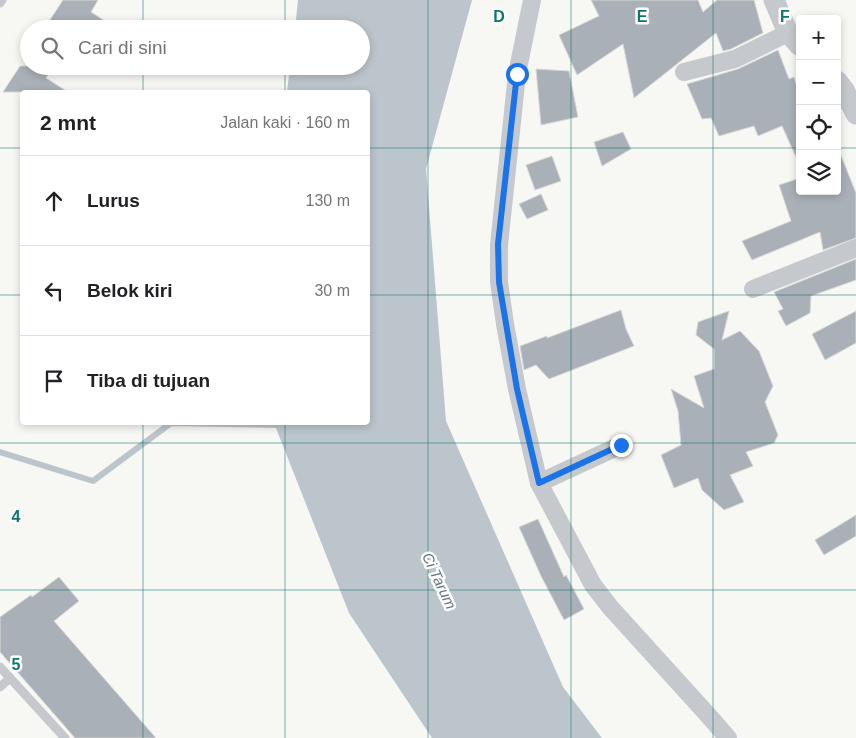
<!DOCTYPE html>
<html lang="id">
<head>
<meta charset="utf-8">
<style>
	:root { --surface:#fff; --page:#f6f6f6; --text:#202124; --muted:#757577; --line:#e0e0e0 }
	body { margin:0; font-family:Arial,sans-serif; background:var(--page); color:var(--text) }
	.controls { position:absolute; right:15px; top:15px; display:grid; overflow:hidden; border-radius:5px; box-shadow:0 2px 8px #0003 }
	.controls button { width:45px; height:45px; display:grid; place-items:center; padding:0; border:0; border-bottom:1px solid var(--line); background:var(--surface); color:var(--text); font:25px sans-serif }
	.stop { position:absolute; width:15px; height:15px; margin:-11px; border:4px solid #1a73e8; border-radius:50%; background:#fff }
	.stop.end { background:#1a73e8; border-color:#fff; box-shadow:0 1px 5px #0008 }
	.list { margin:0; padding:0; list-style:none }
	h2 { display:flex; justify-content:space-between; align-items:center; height:65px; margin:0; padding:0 20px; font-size:21px }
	h2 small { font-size:16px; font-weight:400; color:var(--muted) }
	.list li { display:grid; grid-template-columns:32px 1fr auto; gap:15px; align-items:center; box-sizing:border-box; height:90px; padding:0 20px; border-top:1px solid var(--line) }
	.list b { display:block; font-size:19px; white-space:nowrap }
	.list em { font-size:16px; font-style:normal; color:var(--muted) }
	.icon { flex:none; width:28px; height:28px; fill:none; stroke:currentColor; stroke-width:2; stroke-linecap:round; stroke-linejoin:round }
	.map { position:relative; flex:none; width:856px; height:738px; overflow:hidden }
	.search { position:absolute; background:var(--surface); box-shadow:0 2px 8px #0003; left:20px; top:20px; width:350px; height:55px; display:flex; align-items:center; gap:12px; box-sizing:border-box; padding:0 18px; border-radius:28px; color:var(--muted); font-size:19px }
	.panel { position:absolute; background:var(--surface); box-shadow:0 2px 8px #0003; left:20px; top:90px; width:350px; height:335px; border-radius:5px }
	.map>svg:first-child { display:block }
	.water { fill:#bcc5cb }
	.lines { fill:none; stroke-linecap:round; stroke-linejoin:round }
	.stream { stroke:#bcc5cb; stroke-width:6 }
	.building { fill:#a9b0b7; stroke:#d8d9d6 }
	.service { stroke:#c5c8cc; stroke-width:9 }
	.minor { stroke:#c5c8cc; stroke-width:18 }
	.tertiary { stroke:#c5c8cc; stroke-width:21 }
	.route { stroke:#1a73e8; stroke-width:6 }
	.grid { fill:none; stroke:#0f766e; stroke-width:1; stroke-opacity:0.55 }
	.labels { text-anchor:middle; stroke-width:5; stroke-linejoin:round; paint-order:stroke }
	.water-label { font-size:15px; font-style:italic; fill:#627581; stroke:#fff }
	.grid-label { font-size:16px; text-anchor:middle; font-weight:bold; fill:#0f766e; stroke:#fff; stroke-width:5; stroke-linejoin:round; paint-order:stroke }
</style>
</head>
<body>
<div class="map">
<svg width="856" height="738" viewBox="0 0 856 738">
	<rect width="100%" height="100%" fill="#f7f7f4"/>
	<!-- water -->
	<polygon class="water" points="298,0 472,0 426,169 446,421 563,687 602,738 432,738 349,613 274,423 368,422 368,92 287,92 290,66 361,66 361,29 295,29"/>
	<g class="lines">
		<!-- stream -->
		<polyline class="stream" points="0,452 93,481 171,423 282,425"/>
	</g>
	<!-- building -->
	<g class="building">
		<polygon points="63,0 98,0 91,12 117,29 44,29"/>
		<polygon points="591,0 698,0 703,12 717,0 754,0 763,33 731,49 723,51 716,33 634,98 623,44 577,75 559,35 599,16"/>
		<polygon points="778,50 789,79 794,77 800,97 800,166 782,126 758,136 754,126 719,136 711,118 702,119 687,84 738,69"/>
		<polygon points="20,66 53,66 46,78 68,92 3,92"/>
		<polygon points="536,69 569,71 578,117 541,125"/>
		<polygon points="623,132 631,149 602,166 594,142"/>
		<polygon points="838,148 856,193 856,238 823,250 820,232 752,260 742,241 791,221 779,185 800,178 800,191 837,191"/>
		<polygon points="552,156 561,181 535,190 526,165"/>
		<polygon points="541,194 548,210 527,219 519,204"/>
		<polygon points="856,259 856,280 811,296 810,313 786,326 778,311 783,309 774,292"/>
		<polygon points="621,310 626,329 634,346 549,379 536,365 524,370 520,346 547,336 547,338"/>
		<polygon points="729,311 722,340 740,331 759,351 773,386 765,402 778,435 774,443 746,452 753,466 730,475 744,502 724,510 702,490 698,478 674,488 661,455 681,445 678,411 671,389 704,408 694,376 714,369 714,349 696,335 698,322"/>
		<polygon points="856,311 856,343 825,360 812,334"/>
		<polygon points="856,515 856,536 824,555 815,540"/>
		<polygon points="538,519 564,577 566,575 584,609 564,620 541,576 519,527"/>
		<polygon points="59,577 79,601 54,621 156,738 75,738 0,652 0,617 31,595 32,597"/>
	</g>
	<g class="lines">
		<!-- service -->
		<g class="service">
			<polyline points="0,3 2,0"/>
			<polyline points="0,667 65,738"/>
			<polyline points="0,687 10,678"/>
		</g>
		<!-- minor -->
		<g class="minor">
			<polyline points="532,0 517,74 499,245 499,282 505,324 517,389 539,483 593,585 610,607 707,714 728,738"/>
			<polyline points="684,72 735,59 788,33"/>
			<polyline points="753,289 856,248"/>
			<polyline points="539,483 621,445"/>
		</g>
		<!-- tertiary -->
		<g class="tertiary">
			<polyline points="774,0 788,33 800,46"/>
			<polyline points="837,81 844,90 856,114"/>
		</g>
	</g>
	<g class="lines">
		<!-- route -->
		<polyline class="route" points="517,74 498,244 499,282 517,389 539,483 621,445"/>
	</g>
	<!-- grid -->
	<path class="grid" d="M143,0V29M285,0V29M428,0V738M571,0V738M713,0V738M143,66V92M285,66V92M0,148H22M368,148H800M837,148H856M0,295H22M368,295H856M143,422V738M285,422V738M0,443H856M0,590H856"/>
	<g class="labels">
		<!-- water labels -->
		<g class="water-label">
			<text transform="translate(439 581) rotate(65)" y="5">Ci Tarum</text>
		</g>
	</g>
	<g class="grid-label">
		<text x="499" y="22">D</text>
		<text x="642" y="22">E</text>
		<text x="785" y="22">F</text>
		<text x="16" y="522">4</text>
		<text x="16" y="670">5</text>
	</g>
</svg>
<div class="controls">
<button>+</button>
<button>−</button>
<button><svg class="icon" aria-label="locate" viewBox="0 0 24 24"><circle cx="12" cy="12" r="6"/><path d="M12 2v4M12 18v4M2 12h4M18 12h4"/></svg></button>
<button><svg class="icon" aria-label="layers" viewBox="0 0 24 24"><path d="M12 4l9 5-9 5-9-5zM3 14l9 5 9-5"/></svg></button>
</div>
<div class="stop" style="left:517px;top:74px"></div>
<div class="stop end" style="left:621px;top:445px"></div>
<div class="search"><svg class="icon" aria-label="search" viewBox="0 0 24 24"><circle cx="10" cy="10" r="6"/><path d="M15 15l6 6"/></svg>Cari di sini</div>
<section class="panel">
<h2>2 mnt<small>Jalan kaki · 160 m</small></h2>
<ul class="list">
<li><svg class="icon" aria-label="ahead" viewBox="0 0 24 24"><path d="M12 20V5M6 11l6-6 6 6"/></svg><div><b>Lurus</b></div><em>130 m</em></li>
<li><svg class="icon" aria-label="left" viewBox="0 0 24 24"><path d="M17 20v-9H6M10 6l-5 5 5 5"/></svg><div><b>Belok kiri</b></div><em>30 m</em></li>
<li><svg class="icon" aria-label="arrive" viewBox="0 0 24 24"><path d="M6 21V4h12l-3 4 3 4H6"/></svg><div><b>Tiba di tujuan</b></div></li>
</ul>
</section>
</div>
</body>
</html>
